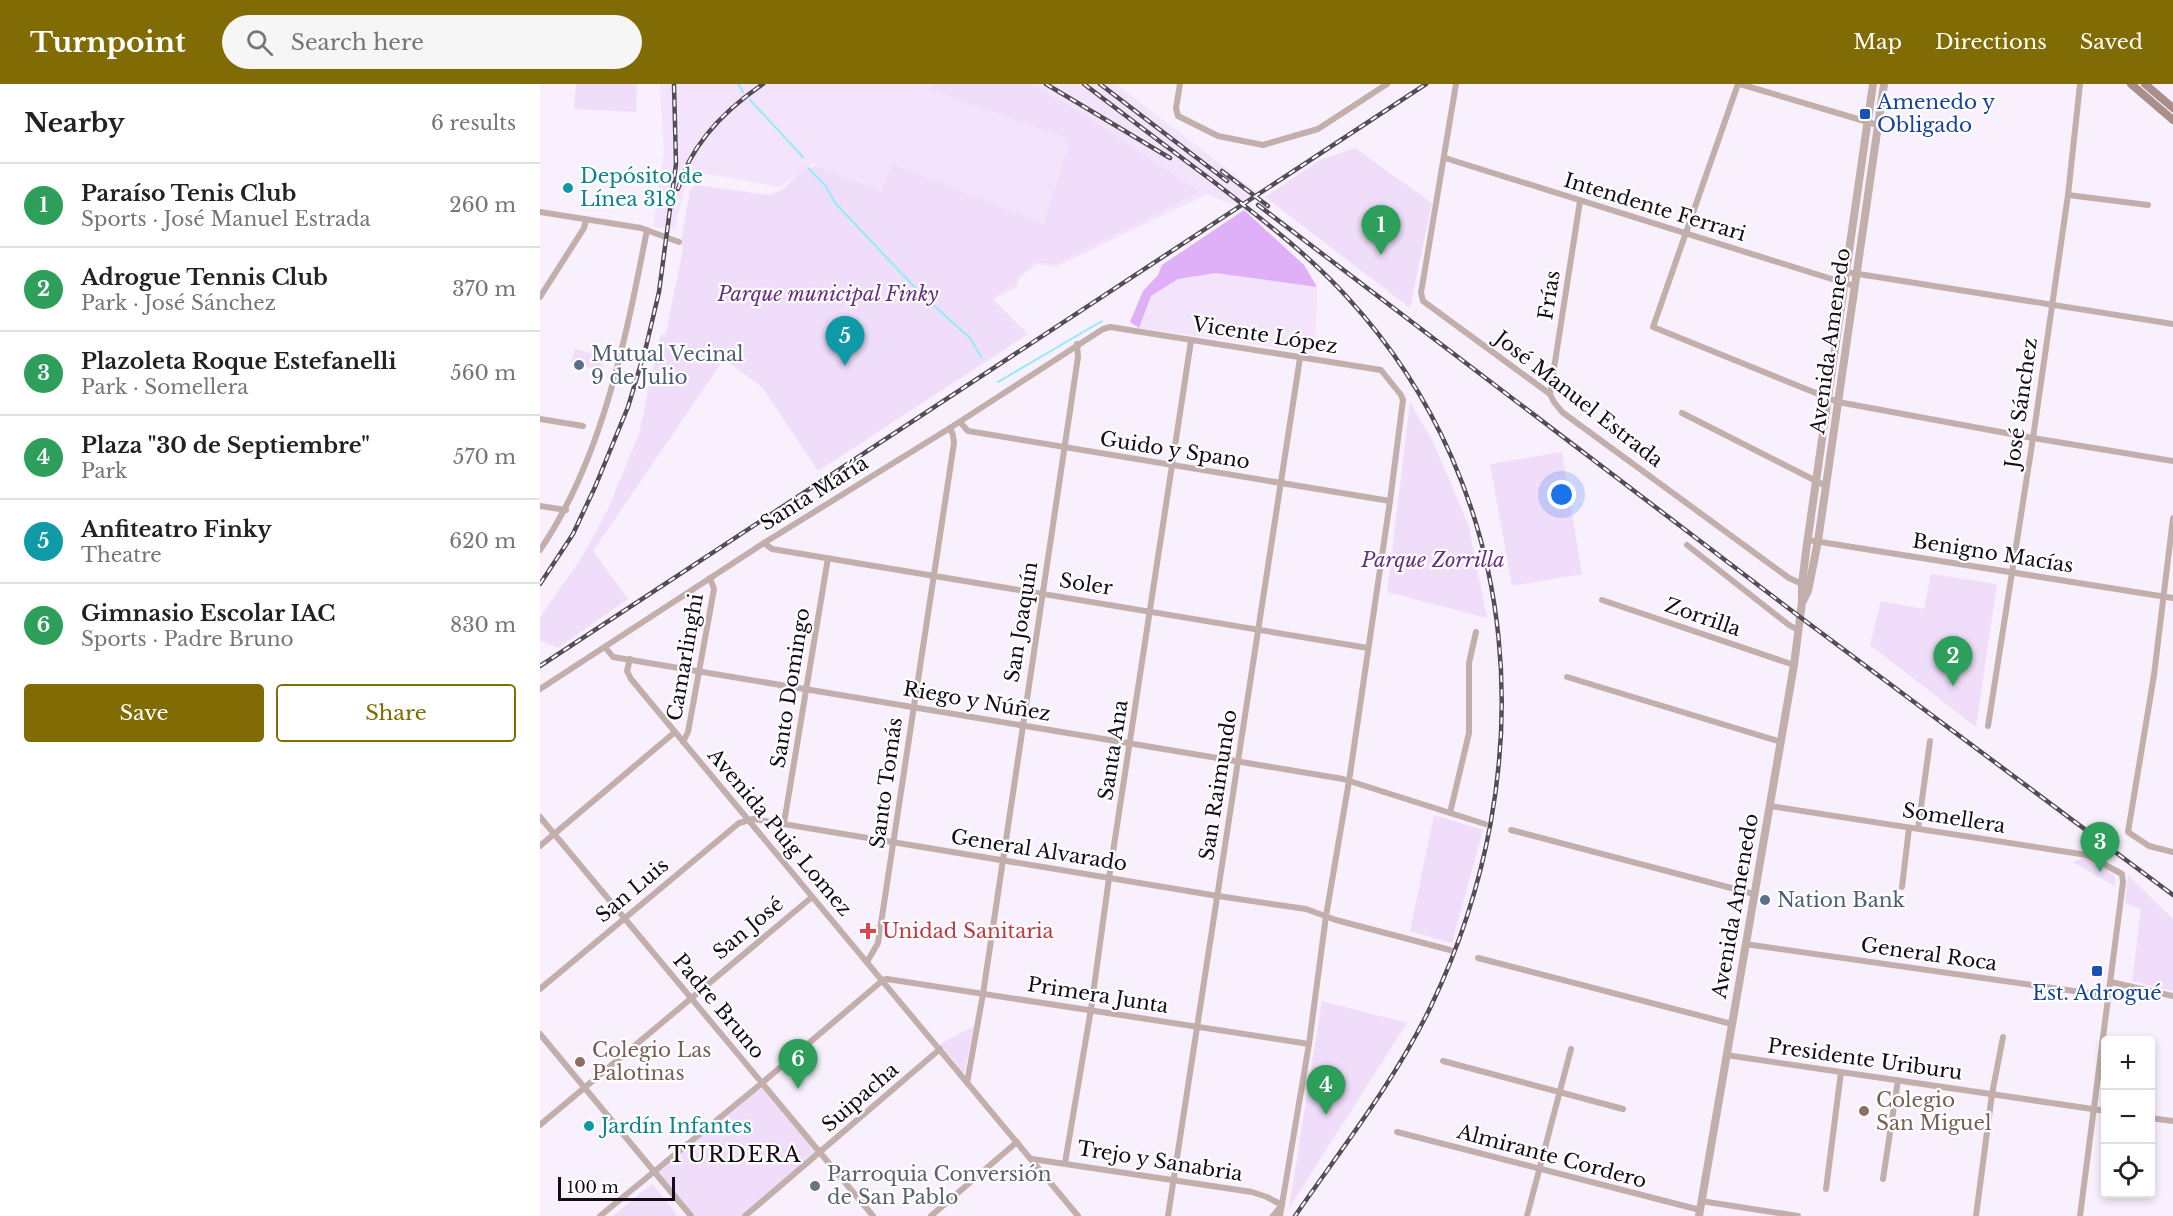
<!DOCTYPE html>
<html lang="en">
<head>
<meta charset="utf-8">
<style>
	:root { --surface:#fff; --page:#f6f6f6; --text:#222; --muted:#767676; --line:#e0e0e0; --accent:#816b04 }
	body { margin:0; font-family:"Libre Baskerville",serif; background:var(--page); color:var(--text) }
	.controls { position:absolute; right:18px; bottom:18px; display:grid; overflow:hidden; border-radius:6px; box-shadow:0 3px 9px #0003 }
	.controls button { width:54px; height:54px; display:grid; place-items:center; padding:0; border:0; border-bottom:2px solid var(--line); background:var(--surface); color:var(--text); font:30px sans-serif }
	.scale { position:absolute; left:18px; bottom:15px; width:117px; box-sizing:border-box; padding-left:6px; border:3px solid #140d18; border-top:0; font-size:16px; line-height:21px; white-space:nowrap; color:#140d18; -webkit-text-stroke:4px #fff; paint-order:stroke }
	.you { position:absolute; left:1022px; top:411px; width:21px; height:21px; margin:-15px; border:4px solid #fff; border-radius:50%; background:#1a73e8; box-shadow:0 0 0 9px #1a73e833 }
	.badge { display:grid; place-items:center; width:39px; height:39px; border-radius:50%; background:var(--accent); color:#fff; font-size:20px; font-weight:700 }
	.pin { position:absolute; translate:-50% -50px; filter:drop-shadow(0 2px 3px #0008) }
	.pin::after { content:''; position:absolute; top:32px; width:21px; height:18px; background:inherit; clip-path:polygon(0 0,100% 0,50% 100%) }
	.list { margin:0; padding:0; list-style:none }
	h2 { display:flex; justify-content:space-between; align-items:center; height:78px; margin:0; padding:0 24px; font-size:26px }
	h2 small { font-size:20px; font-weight:400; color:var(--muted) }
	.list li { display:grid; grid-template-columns:39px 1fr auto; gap:18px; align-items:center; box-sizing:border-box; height:84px; padding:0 24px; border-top:2px solid var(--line) }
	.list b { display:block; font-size:22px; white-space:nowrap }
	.list p { margin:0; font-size:20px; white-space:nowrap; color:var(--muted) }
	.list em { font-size:20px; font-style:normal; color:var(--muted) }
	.actions { display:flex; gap:12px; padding:18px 24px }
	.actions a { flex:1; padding:14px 0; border:2px solid var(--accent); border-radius:6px; text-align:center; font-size:21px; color:var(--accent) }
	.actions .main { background:var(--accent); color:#fff }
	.icon { flex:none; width:33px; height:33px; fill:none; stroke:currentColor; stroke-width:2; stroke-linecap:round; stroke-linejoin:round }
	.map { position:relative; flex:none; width:1633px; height:1132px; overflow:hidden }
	header { display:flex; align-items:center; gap:36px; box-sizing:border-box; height:84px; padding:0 30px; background:var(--accent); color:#fff }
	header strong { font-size:28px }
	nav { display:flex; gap:33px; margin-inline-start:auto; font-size:21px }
	.search { width:420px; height:54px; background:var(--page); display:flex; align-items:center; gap:15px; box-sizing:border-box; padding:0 21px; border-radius:33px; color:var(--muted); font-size:22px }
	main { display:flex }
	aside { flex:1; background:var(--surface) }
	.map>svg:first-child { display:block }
	.built { fill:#f3e3fb }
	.green { fill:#efddf9 }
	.forest { fill:#dfaff8 }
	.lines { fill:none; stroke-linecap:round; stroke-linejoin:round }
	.stream { stroke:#91ecfb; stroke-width:2 }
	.minor { stroke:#c2afac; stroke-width:6 }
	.tertiary { stroke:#c2afac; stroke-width:8 }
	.secondary { stroke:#a98e89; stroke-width:8 }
	.rail-casing { stroke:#544d58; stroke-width:4.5 }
	.rail { stroke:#fff; stroke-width:2; stroke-dasharray:7; stroke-linecap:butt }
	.transit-dot { fill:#1a4fb4; stroke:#fff; stroke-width:2 }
	.culture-dot { fill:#0f9aa8; stroke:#fff; stroke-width:2 }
	.service-dot { fill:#5c6f8a; stroke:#fff; stroke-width:2 }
	.health-dot { fill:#e0444e; stroke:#fff; stroke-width:2 }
	.education-dot { fill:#8d6e63; stroke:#fff; stroke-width:2 }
	.worship-dot { fill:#6b7280; stroke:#fff; stroke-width:2 }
	.labels { text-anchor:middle; stroke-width:4.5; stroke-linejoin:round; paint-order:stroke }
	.transit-label { font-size:20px; fill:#164399; stroke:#fff; text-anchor:start }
	.culture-label { font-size:20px; fill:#0d838f; stroke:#fff; text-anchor:start }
	.street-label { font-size:20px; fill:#140d18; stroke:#fff }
	.park-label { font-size:20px; font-style:italic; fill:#6a3084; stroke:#fff }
	.service-label { font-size:20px; fill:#4e5e75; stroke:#fff; text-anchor:start }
	.health-label { font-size:20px; fill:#be3a42; stroke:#fff; text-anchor:start }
	.education-label { font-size:20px; fill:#785e54; stroke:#fff; text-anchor:start }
	.worship-label { font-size:20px; fill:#5b616d; stroke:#fff; text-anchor:start }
	.quarter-label { font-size:22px; letter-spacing:1.5px; fill:#140d18; stroke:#fff }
</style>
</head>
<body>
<header>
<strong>Turnpoint</strong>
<div class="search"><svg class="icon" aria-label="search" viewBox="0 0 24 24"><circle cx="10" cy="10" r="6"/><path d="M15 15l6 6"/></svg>Search here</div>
<nav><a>Map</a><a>Directions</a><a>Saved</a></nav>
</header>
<main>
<aside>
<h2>Nearby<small>6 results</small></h2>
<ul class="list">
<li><span class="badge" style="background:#2e9e5b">1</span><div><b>Paraíso Tenis Club</b><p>Sports · José Manuel Estrada</p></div><em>260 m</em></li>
<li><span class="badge" style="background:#2e9e5b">2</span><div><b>Adrogue Tennis Club</b><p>Park · José Sánchez</p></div><em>370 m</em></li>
<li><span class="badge" style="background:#2e9e5b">3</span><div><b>Plazoleta Roque Estefanelli</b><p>Park · Somellera</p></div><em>560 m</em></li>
<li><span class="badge" style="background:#2e9e5b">4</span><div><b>Plaza &quot;30 de Septiembre&quot;</b><p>Park</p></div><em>570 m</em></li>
<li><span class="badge" style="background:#0f9aa8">5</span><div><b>Anfiteatro Finky</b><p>Theatre</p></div><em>620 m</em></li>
<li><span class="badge" style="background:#2e9e5b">6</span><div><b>Gimnasio Escolar IAC</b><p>Sports · Padre Bruno</p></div><em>830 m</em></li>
</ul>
<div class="actions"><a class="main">Save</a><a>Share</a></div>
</aside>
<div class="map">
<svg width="1633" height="1132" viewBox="0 0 1633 1132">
	<rect width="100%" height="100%" fill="#f8f0fd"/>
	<!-- built -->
	<g class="built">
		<polygon points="120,0 576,0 717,108 696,122 667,110 516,183 496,180 479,195 477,203 442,221 274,79 239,103 148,86 135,146 113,142 124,68"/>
		<polygon points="676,189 777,203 775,270 703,258 599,244 611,212 638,195"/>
	</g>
	<!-- green -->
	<g class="green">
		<polygon points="36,0 97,0 96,28 34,25"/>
		<polygon points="392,0 492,0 545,31 659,108 515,180 494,178 477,194 476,200 452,214 488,250 278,387 222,303 184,275 53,467 88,515 18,564 0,556 0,533 42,473 68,425 99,350 120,252 126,249 143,166 141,157 150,106 156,101 230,111 244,105 260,88 275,82 341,108 352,80 504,140 530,55 390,5"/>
		<polygon points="815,64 892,119 870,224 725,113 780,76"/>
		<polygon points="35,265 65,273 61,287 31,279"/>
		<polygon points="870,318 893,358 928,440 947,534 847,508"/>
		<polygon points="1022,368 1042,490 972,502 950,380"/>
		<polygon points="1391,490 1457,500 1436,643 1330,561 1341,517 1384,525"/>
		<polygon points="894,731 943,746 912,859 870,847"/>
		<polygon points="1543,774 1560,781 1574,791 1576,803 1533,778"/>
		<polygon points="1588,791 1633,835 1633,907 1592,897 1601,825 1585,819"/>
		<polygon points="782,917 867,939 749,1124"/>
		<polygon points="434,942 424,990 400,960"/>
		<polygon points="222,999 280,1069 205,1132 151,1132 114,1086"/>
		<polygon points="112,1100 137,1130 135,1132 73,1132"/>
	</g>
	<!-- forest -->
	<polygon class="forest" points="704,126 764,181 777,203 676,189 638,195 611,212 599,244 590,238 603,207 618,191 622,181"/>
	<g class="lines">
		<!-- stream -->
		<g class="stream">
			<polyline points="198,0 203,8"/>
			<polyline points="210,16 263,73"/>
			<polyline points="268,84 285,101 296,120 382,211 430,254 442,274"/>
			<polyline points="458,298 562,237"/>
		</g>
		<!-- minor -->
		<g class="minor">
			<polyline points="640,0 636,24 638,32 678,52 723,61 778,45 847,0"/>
			<polyline points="916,0 881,209 883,217 1010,310 1014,318 1022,328 1249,494 1262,500"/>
			<polyline points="1198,0 1113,243 1298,318 1493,354 1633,377"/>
			<polyline points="1200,0 1338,41"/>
			<polyline points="905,74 1314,202"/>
			<polyline points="1528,111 1608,121"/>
			<polyline points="0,128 101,144 139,158"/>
			<polyline points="1306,188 1633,240"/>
			<polyline points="0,213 44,144 46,136"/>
			<polyline points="1010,310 1040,117"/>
			<polyline points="1142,329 1286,402"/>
			<polyline points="0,335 43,342"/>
			<polyline points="420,338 428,347 850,417"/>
			<polyline points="0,422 26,426"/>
			<polyline points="1633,434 1614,591 1588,748 1609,762 1633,768"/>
			<polyline points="1268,456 1633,514"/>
			<polyline points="224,459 232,465 828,564"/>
			<polyline points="1147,461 1249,541 1258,546"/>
			<path d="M0,466C63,374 86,253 107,146"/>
			<polyline points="1062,516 1254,581"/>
			<polyline points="65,563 73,573 803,695 945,740"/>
			<polyline points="90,575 87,587 91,595 538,1132"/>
			<polyline points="1027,593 1241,658"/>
			<polyline points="0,605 224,459 410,344 563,245 570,243 841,286 861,311 863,316 850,417 809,697 786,832 769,960 740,1132"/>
			<polyline points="1448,642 1493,354 1528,111 1540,0"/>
			<polyline points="143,658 148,648 174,505 170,494"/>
			<polyline points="1230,722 1547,771 1582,790 1583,798 1540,1132"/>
			<polyline points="910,729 929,649 929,579 936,548"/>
			<polyline points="0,733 333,1132"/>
			<polyline points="244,739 288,474"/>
			<polyline points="1378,745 1390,657"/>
			<polyline points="971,746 1214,810"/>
			<polyline points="0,762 135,648"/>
			<polyline points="1362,803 1369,744"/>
			<polyline points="1205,860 1569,912"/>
			<polyline points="938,874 1192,940"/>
			<polyline points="327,878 338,859 414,359 413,351 410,344"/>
			<polyline points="1571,898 1633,912"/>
			<polyline points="0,905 199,739 213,735 678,812 766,825 796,836 910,866"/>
			<polyline points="0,950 151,1132"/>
			<polyline points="1186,971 1566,1027"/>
			<polyline points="903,977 1083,1025"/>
			<polyline points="427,999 443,910 538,273 537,260"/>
			<polyline points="1610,1034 1633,1037"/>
			<polyline points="0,1041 272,813"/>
			<polyline points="857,1048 1160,1126"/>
			<polyline points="492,1075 712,1108 727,1113 742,1121 733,1132"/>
			<polyline points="525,1079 551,925 569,794 651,257"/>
			<polyline points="1343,1095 1358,996"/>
			<polyline points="1286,1105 1301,988"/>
			<polyline points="1161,1117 1258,1132"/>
			<polyline points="60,1132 222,999 343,896 347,895 769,960"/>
			<polyline points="205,1132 400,965"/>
			<polyline points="391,1132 477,1058"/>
			<polyline points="628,1132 760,274"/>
			<polyline points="987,1132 1031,965"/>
			<polyline points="1436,1132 1452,1010 1463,953"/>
		</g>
		<!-- tertiary -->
		<g class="tertiary">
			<polyline points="1263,517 1268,507 1278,457 1344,0"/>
			<polyline points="1159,1132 1254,581 1262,518 1262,500 1266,467 1333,0"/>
		</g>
		<!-- secondary -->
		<g class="secondary">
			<polyline points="1591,0 1633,36"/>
			<polyline points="1605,0 1633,24"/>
		</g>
		<defs>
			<g id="rail">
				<polyline points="506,0 630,74"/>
				<path d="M544,0C587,33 630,65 674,98C720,134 768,170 807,213C987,409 1003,688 891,922C855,997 802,1064 755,1132"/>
				<polyline points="560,0 687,97"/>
				<polyline points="682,87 728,122"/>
				<path d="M138,105C151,59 185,26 223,0"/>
				<polyline points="718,121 1260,533 1633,811"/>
				<polyline points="0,500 33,450 55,403 88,323 106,263 119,208 136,80 134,0"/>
				<polyline points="0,582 886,0"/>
			</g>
		</defs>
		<!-- rail casing -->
		<use href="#rail" class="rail-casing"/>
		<!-- rail -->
		<use href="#rail" class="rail"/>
	</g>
	<!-- markers -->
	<g class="transit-dot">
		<rect x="1319" y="24" width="12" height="12" rx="3"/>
		<rect x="1551" y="881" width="12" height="12" rx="3"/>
	</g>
	<g class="culture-dot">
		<circle cx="28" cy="104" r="6"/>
		<circle cx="49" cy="1042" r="6"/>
	</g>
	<g class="service-dot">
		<circle cx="39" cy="281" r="6"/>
		<circle cx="1225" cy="816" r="6"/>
	</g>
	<path class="health-dot" d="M325 838h6v6h6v6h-6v6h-6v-6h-6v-6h6z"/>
	<g class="education-dot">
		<circle cx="40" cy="978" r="6"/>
		<circle cx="1324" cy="1027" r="6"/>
	</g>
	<circle class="worship-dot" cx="275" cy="1102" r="6"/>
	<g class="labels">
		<!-- transit labels -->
		<g class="transit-label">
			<text x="1337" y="25">Amenedo y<tspan x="1337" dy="23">Obligado</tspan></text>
			<text x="1557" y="916" text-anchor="middle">Est. Adrogué</text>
		</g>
		<!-- culture labels -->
		<g class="culture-label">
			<text x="40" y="99">Depósito de<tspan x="40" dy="23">Línea 318</tspan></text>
			<text x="61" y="1049">Jardín Infantes</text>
		</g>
		<!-- street labels -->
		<g class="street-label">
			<text transform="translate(1115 123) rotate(17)" y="7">Intendente Ferrari</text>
			<text transform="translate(1009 211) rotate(-81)" y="7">Frías</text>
			<text transform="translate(725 251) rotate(9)" y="7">Vicente López</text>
			<text transform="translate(1290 257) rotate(-82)" y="7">Avenida Amenedo</text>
			<text transform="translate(1039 315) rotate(38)" y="7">José Manuel Estrada</text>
			<text transform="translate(1481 319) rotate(-82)" y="7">José Sánchez</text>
			<text transform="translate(635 366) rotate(9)" y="7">Guido y Spano</text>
			<text transform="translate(274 409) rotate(-32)" y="7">Santa María</text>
			<text transform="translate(1453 469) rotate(9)" y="7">Benigno Macías</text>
			<text transform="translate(546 500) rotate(9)" y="7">Soler</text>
			<text transform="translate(1163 533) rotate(19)" y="7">Zorrilla</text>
			<text transform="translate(481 538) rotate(-81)" y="7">San Joaquín</text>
			<text transform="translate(145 573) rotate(-80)" y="7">Camarlinghi</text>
			<text transform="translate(250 604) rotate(-81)" y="7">Santo Domingo</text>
			<text transform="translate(437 617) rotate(10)" y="7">Riego y Núñez</text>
			<text transform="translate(573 666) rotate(-81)" y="7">Santa Ana</text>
			<text transform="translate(346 699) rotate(-82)" y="7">Santo Tomás</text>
			<text transform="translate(678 701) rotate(-81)" y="7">San Raimundo</text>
			<text transform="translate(1414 734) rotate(9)" y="7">Somellera</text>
			<text transform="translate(240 748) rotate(50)" y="7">Avenida Puig Lomez</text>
			<text transform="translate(499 766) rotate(9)" y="7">General Alvarado</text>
			<text transform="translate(92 806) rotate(-40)" y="7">San Luis</text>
			<text transform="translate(1195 822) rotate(-80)" y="7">Avenida Amenedo</text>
			<text transform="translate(208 844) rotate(-40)" y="7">San José</text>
			<text transform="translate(1389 870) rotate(8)" y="7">General Roca</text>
			<text transform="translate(558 911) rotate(9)" y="7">Primera Junta</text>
			<text transform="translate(179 922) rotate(50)" y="7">Padre Bruno</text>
			<text transform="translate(1325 975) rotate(8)" y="7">Presidente Uriburu</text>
			<text transform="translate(320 1013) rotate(-41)" y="7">Suipacha</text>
			<text transform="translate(1012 1072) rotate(15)" y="7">Almirante Cordero</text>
			<text transform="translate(620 1077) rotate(9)" y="7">Trejo y Sanabria</text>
		</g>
		<!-- park labels -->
		<g class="park-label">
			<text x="288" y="217">Parque municipal Finky</text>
			<text x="893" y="483">Parque Zorrilla</text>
		</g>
		<!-- service labels -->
		<g class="service-label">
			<text x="51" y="277">Mutual Vecinal<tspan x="51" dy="23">9 de Julio</tspan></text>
			<text x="1237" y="823">Nation Bank</text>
		</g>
		<!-- health labels -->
		<g class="health-label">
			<text x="342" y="854">Unidad Sanitaria</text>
		</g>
		<!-- education labels -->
		<g class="education-label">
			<text x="52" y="973">Colegio Las<tspan x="52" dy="23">Palotinas</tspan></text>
			<text x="1336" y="1023">Colegio<tspan x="1336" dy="23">San Miguel</tspan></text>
		</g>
		<!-- worship labels -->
		<g class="worship-label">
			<text x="287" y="1097">Parroquia Conversión<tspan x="287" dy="23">de San Pablo</tspan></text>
		</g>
		<!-- quarter labels -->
		<g class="quarter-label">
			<text x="195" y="1078">TURDERA</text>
		</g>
	</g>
</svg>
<div class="controls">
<button>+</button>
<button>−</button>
<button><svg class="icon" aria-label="locate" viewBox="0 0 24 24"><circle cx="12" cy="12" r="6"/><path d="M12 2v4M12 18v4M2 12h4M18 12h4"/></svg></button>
</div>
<div class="scale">100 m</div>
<div class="you"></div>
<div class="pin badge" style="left:841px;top:171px;background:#2e9e5b">1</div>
<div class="pin badge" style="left:1413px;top:602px;background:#2e9e5b">2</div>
<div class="pin badge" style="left:1560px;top:788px;background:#2e9e5b">3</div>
<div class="pin badge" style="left:786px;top:1031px;background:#2e9e5b">4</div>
<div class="pin badge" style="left:305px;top:282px;background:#0f9aa8">5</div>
<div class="pin badge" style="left:258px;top:1005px;background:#2e9e5b">6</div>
</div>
</main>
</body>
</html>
